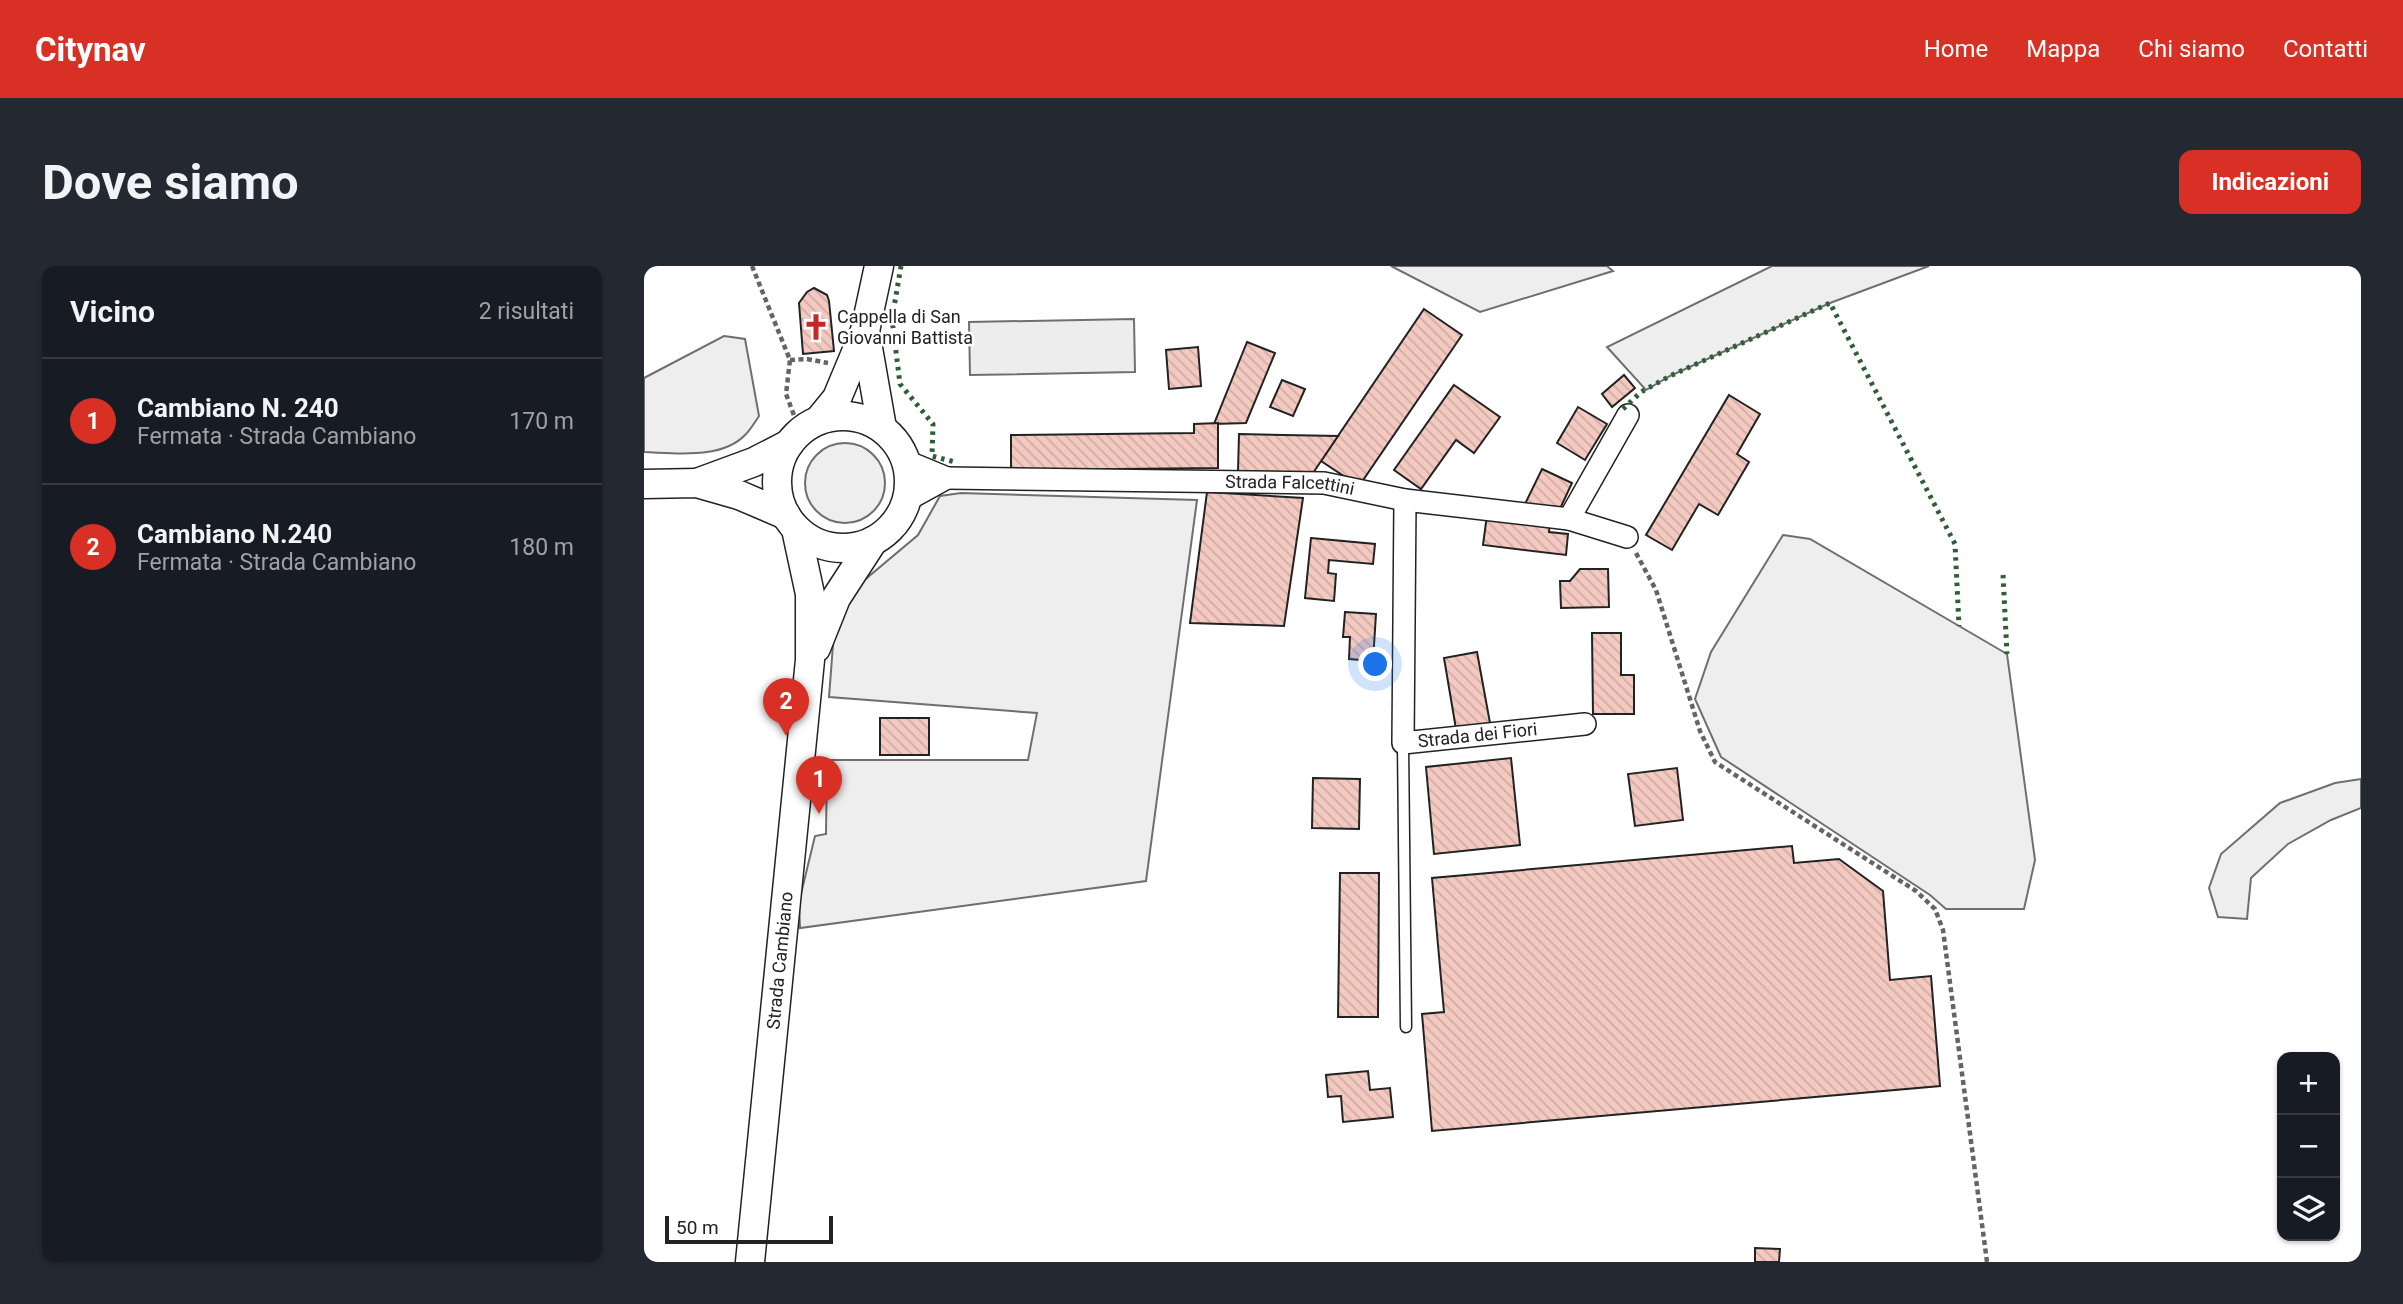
<!DOCTYPE html>
<html lang="it">
<head>
<meta charset="utf-8">
<style>
	:root { --surface:#171b24; --page:#242831; --text:#f1f3f6; --muted:#9ea1a6; --line:#363941; --accent:#d93025 }
	body { margin:0; font-family:Roboto,sans-serif; background:var(--page); color:var(--text) }
	.controls { position:absolute; right:21px; bottom:21px; display:grid; overflow:hidden; border-radius:14px; box-shadow:0 2px 5px #0004 }
	.controls button { width:63px; height:63px; display:grid; place-items:center; padding:0; border:0; border-bottom:2px solid var(--line); background:var(--surface); color:var(--text); font:35px sans-serif }
	.scale { position:absolute; left:21px; bottom:18px; width:168px; box-sizing:border-box; padding-left:7px; border:4px solid #222; border-top:0; font-size:19px; line-height:24px; white-space:nowrap; color:#222; -webkit-text-stroke:5px #fff; paint-order:stroke }
	.you { position:absolute; left:732px; top:399px; width:24px; height:24px; margin:-18px; border:5px solid #fff; border-radius:50%; background:#1a73e8; box-shadow:0 0 0 10px #1a73e833 }
	.badge { display:grid; place-items:center; width:46px; height:46px; border-radius:50%; background:var(--accent); color:#fff; font-size:23px; font-weight:700 }
	.pin { position:absolute; translate:-50% -58px; filter:drop-shadow(0 2px 4px #0008) }
	.pin::after { content:''; position:absolute; top:37px; width:24px; height:21px; background:inherit; clip-path:polygon(0 0,100% 0,50% 100%) }
	.list { margin:0; padding:0; list-style:none }
	h2 { display:flex; justify-content:space-between; align-items:center; height:91px; margin:0; padding:0 28px; font-size:30px }
	h2 small { font-size:23px; font-weight:400; color:var(--muted) }
	.list li { display:grid; grid-template-columns:46px 1fr auto; gap:21px; align-items:center; box-sizing:border-box; height:126px; padding:0 28px; border-top:2px solid var(--line) }
	.list b { display:block; font-size:26px; white-space:nowrap }
	.list p { margin:0; font-size:23px; white-space:nowrap; color:var(--muted) }
	.list em { font-size:23px; font-style:normal; color:var(--muted) }
	.icon { flex:none; width:38px; height:38px; fill:none; stroke:currentColor; stroke-width:2; stroke-linecap:round; stroke-linejoin:round }
	.map { position:relative; flex:none; width:1717px; height:996px; overflow:hidden; border-radius:14px }
	header { display:flex; align-items:center; gap:42px; box-sizing:border-box; height:98px; padding:0 35px; background:var(--accent); color:#fff }
	header strong { font-size:33px }
	nav { display:flex; gap:38px; margin-inline-start:auto; font-size:24px }
	.intro { display:flex; align-items:center; justify-content:space-between; box-sizing:border-box; height:168px; padding:0 42px }
	h1 { margin:0; font-size:49px }
	.button { padding:18px 32px; border-radius:14px; background:var(--accent); color:#fff; font-size:24px; font-weight:700 }
	main { display:flex; gap:42px; padding:0 42px }
	aside { flex:1; background:var(--surface); border-radius:14px; box-shadow:0 2px 5px #0004 }
	.map>svg:first-child { display:block }
	.green { fill:#eee; stroke:#6f6f6f; stroke-width:2 }
	.parking { fill:#ededed; stroke:#6f6f6f; stroke-width:2 }
	.building { fill:url(#building-back-hatch); stroke:#222; stroke-width:2 }
	.lines { fill:none; stroke-linecap:round; stroke-linejoin:round }
	.service-casing { stroke:#222; stroke-width:13 }
	.minor-casing { stroke:#222; stroke-width:24 }
	.secondary-casing { stroke:#222; stroke-width:31 }
	.path { stroke:#646464; stroke-width:4.5; stroke-dasharray:5 3.5; stroke-linecap:butt }
	.service { stroke:#fff; stroke-width:10 }
	.minor { stroke:#fff; stroke-width:21 }
	.secondary { stroke:#fff; stroke-width:28 }
	.hedge { stroke:#2f5e38; stroke-width:5; stroke-dasharray:3.5 5; stroke-linecap:butt }
	.labels { text-anchor:middle; stroke-width:5; stroke-linejoin:round; paint-order:stroke }
	.poi-label { font-size:18px; fill:#222; stroke:#fff; text-anchor:start }
	.street-label { font-size:18px; fill:#222; stroke:#fff }
</style>
</head>
<body>
<header>
<strong>Citynav</strong>
<nav><a>Home</a><a>Mappa</a><a>Chi siamo</a><a>Contatti</a></nav>
</header>
<div class="intro"><h1>Dove siamo</h1><a class="button">Indicazioni</a></div>
<main>
<aside>
<h2>Vicino<small>2 risultati</small></h2>
<ul class="list">
<li><span class="badge">1</span><div><b>Cambiano N. 240</b><p>Fermata · Strada Cambiano</p></div><em>170 m</em></li>
<li><span class="badge">2</span><div><b>Cambiano N.240</b><p>Fermata · Strada Cambiano</p></div><em>180 m</em></li>
</ul>
</aside>
<div class="map">
<svg width="1717" height="996" viewBox="0 0 1717 996">
	<defs>
		<pattern id="building-back-hatch" width="6" height="6" patternUnits="userSpaceOnUse" patternTransform="scale(1.75)"><rect width="6" height="6" fill="#f3c9c0"/><path d="M-1 5l2 2M0 0l6 6M5-1l2 2" fill="none" stroke="#d0aca5"/></pattern>
	</defs>
	<rect width="100%" height="100%" fill="#fff"/>
	<!-- green -->
	<g class="green">
		<polygon points="747,0 963,0 969,5 836,46"/>
		<polygon points="1128,0 1285,0 1186,37 1026,110 1002,124 963,81"/>
		<path d="M80,70L101,73L115,150C111,156 107,163 102,168C78,194 31,187 0,186V112Z"/>
		<circle cx="201" cy="217" r="40"/>
		<polygon points="317,227 553,234 502,615 156,662 155,636 171,570 182,568 183,494 384,494 393,447 185,431 190,366 211,322 274,269 296,230"/>
		<polygon points="1139,269 1166,273 1363,388 1391,594 1380,643 1302,643 1286,629 1077,491 1051,433 1067,386"/>
		<polygon points="1717,513 1717,542 1687,554 1644,578 1607,612 1603,653 1574,651 1565,622 1577,588 1636,537 1691,517"/>
	</g>
	<!-- parking -->
	<polygon class="parking" points="490,53 491,106 326,109 325,56"/>
	<!-- building -->
	<g class="building">
		<polygon points="170,22 183,29 185,35 190,85 159,88 155,37 163,26"/>
		<polygon points="780,43 818,69 715,220 677,195"/>
		<polygon points="603,76 631,87 602,157 570,158"/>
		<polygon points="554,81 557,120 525,123 522,84"/>
		<polygon points="980,109 991,122 968,141 958,128"/>
		<polygon points="638,114 661,123 649,150 626,141"/>
		<polygon points="810,119 856,151 830,187 812,174 777,223 750,204"/>
		<polygon points="1085,129 1116,148 1093,188 1105,196 1074,249 1055,238 1028,284 1002,269"/>
		<polygon points="934,141 963,158 941,194 913,177"/>
		<polygon points="574,157 574,202 367,204 367,169 550,167 550,158"/>
		<polygon points="595,168 694,170 669,207 594,205"/>
		<polygon points="898,203 928,217 914,247 879,242"/>
		<polygon points="563,226 659,232 640,360 546,357"/>
		<polygon points="843,249 906,257 905,266 924,268 922,289 839,279"/>
		<polygon points="667,272 731,278 729,298 685,294 684,307 692,308 690,335 661,332"/>
		<polygon points="936,303 964,303 965,341 917,342 916,315 926,315"/>
		<polygon points="701,346 732,348 729,395 705,393 706,371 699,371"/>
		<polygon points="948,367 977,367 977,409 990,409 990,448 949,448"/>
		<polygon points="833,386 846,457 812,463 800,392"/>
		<rect x="236" y="452" width="49" height="37"/>
		<polygon points="867,492 876,579 790,588 782,501"/>
		<polygon points="1033,502 1039,554 991,560 984,508"/>
		<polygon points="669,512 716,513 715,563 668,562"/>
		<polygon points="1148,580 1150,597 1195,593 1239,625 1246,714 1287,710 1296,820 788,865 778,748 800,746 788,612"/>
		<polygon points="696,607 735,607 734,751 694,751"/>
		<polygon points="724,805 726,824 746,822 749,851 699,856 697,830 684,831 682,809"/>
		<polygon points="1111,982 1136,983 1135,996 1111,996"/>
	</g>
	<g class="lines">
		<defs>
			<polyline id="service" points="759,477 762,761"/>
			<g id="minor">
				<polyline points="262,195 303,212 263,234"/>
				<path id="s1" d="M303,212L680,217L761,234L925,253L983,271"/>
				<path id="s2" d="M761,234L759,477L941,458"/>
				<polyline points="925,253 984,149"/>
			</g>
			<g id="secondary">
				<polyline points="221,65 238,162"/>
				<circle cx="199" cy="216" r="66"/>
				<polyline points="175,154 193,132 221,65 235,0"/>
				<polyline points="53,217 110,196 145,178"/>
				<polyline points="0,218 53,217 95,229 142,249"/>
				<polyline points="172,382 192,332 229,275"/>
				<path id="s3" d="M106,996L166,394V328L152,263"/>
			</g>
		</defs>
		<!-- service casing -->
		<use href="#service" class="service-casing"/>
		<!-- minor casing -->
		<use href="#minor" class="minor-casing"/>
		<!-- secondary casing -->
		<use href="#secondary" class="secondary-casing"/>
		<!-- path -->
		<g class="path">
			<polyline points="108,0 146,94 142,128 151,152"/>
			<polyline points="146,94 163,93 184,97"/>
			<polyline points="992,287 1012,324 1056,465 1071,496 1272,625 1291,643 1299,664 1343,996"/>
		</g>
		<!-- service -->
		<use href="#service" class="service"/>
		<!-- minor -->
		<use href="#minor" class="minor"/>
		<!-- secondary -->
		<use href="#secondary" class="secondary"/>
		<!-- hedge -->
		<g class="hedge">
			<polyline points="257,0 248,53 256,118 289,158 288,190 311,196"/>
			<polyline points="979,143 997,126 1026,110 1186,37 1311,278 1315,360"/>
			<polyline points="1359,309 1363,388"/>
		</g>
	</g>
	<!-- icons -->
	<defs>
		<symbol id="church-bare" viewBox="-9 -9 18 18"><path d="M-1.2-6h2.4v3.5h3.3v2.4h-3.3V6h-2.4V-.1h-3.3v-2.4h3.3Z" fill="#c62828" stroke="#fff" stroke-width="2.5" paint-order="stroke"/></symbol>
	</defs>
	<g fill-rule="evenodd">
		<use href="#church-bare" x="153" y="42" width="38" height="38"/>
	</g>
	<g class="labels">
		<!-- poi labels -->
		<g class="poi-label">
			<text x="193" y="57">Cappella di San<tspan x="193" dy="21">Giovanni Battista</tspan></text>
		</g>
		<!-- street labels -->
		<g class="street-label">
			<text dy="6" stroke="none"><textPath href="#s1" startOffset="343">Strada Falcettini</textPath></text>
			<text dy="6" stroke="none"><textPath href="#s2" startOffset="318">Strada dei Fiori</textPath></text>
			<text dy="6" stroke="none"><textPath href="#s3" startOffset="303">Strada Cambiano</textPath></text>
		</g>
	</g>
</svg>
<div class="controls">
<button>+</button>
<button>−</button>
<button><svg class="icon" aria-label="layers" viewBox="0 0 24 24"><path d="M12 4l9 5-9 5-9-5zM3 14l9 5 9-5"/></svg></button>
</div>
<div class="scale">50 m</div>
<div class="you"></div>
<div class="pin badge" style="left:175px;top:548px">1</div>
<div class="pin badge" style="left:142px;top:470px">2</div>
</div>
</main>
</body>
</html>
